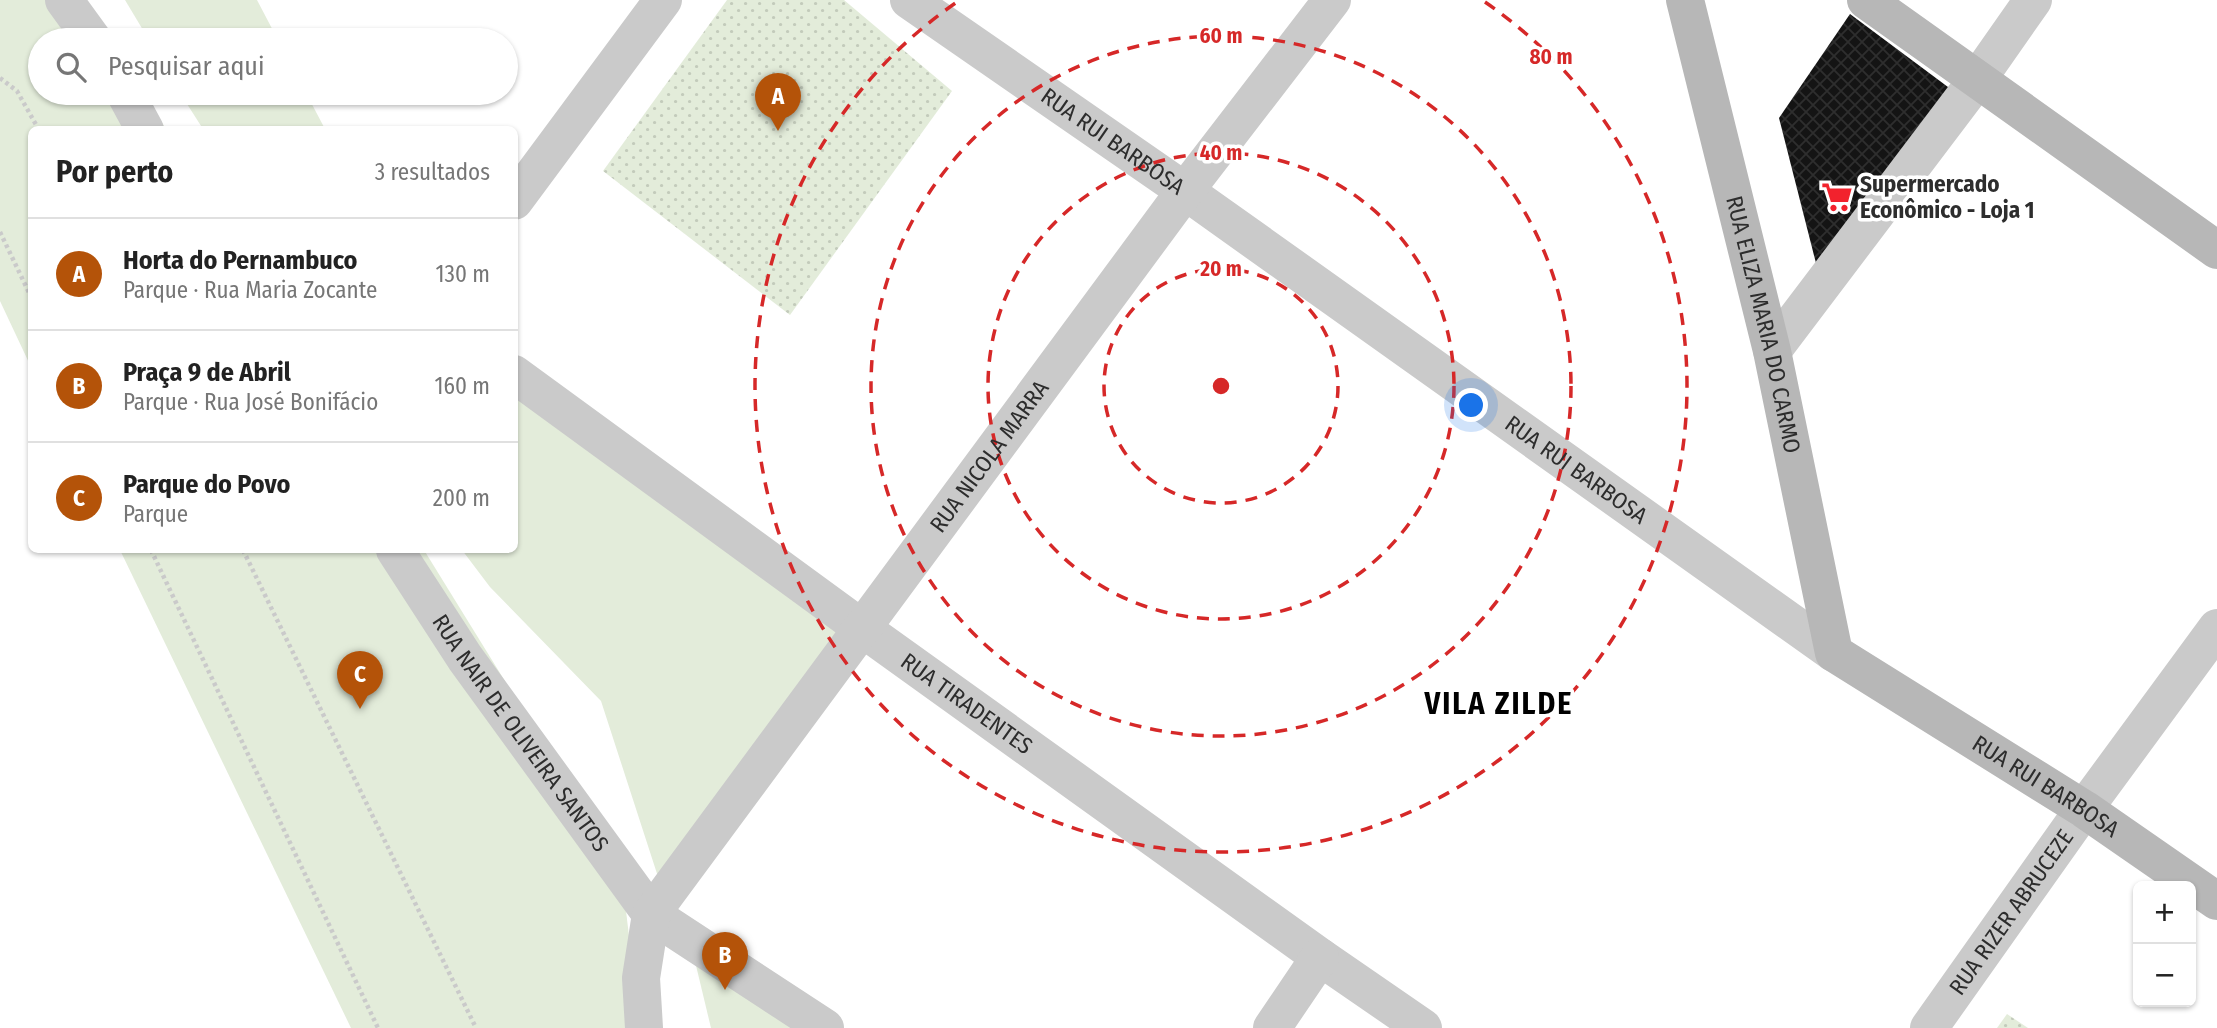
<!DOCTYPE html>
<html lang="pt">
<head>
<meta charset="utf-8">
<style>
	:root { --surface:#fff; --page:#f6f6f6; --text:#222; --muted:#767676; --line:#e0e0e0; --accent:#b45309 }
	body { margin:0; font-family:"Fira Sans Condensed",sans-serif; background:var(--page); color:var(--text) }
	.controls { position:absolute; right:21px; bottom:21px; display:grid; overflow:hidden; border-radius:10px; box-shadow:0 2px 5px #0004 }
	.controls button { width:63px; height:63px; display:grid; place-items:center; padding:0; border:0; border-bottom:2px solid var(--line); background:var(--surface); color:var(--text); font:35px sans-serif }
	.you { position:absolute; left:1472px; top:406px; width:24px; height:24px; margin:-18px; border:5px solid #fff; border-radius:50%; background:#1a73e8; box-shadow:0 0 0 10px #1a73e833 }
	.badge { display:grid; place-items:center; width:46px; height:46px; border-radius:50%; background:var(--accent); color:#fff; font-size:23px; font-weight:700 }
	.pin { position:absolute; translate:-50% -58px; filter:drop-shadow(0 2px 4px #0008) }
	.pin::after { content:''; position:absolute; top:37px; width:24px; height:21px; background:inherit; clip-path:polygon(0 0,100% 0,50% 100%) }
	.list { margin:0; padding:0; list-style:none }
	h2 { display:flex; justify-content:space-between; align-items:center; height:91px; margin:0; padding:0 28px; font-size:30px }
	h2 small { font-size:23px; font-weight:400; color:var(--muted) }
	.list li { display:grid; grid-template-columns:46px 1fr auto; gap:21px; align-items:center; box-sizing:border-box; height:112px; padding:0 28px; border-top:2px solid var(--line) }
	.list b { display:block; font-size:26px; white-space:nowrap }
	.list p { margin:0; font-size:23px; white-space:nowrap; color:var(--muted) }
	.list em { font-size:23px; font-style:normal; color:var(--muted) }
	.icon { flex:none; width:38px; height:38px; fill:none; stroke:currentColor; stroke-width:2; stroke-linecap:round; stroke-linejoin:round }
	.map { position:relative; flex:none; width:2217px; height:1028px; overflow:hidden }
	.search { position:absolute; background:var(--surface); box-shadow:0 2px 5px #0004; left:28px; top:28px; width:490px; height:77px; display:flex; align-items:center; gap:18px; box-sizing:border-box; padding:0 24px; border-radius:38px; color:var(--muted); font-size:26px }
	.panel { position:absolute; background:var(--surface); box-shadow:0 2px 5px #0004; left:28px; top:126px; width:490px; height:427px; border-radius:10px }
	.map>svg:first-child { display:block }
	.grass { fill:url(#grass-dots) }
	.park { fill:#e3ecda }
	.building { fill:url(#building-cross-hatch) }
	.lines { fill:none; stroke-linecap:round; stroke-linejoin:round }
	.path { stroke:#cacaca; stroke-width:4.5; stroke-dasharray:3.5 3.5; stroke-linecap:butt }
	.minor { stroke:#cacaca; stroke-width:38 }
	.secondary { stroke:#b7b7b7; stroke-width:38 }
	.ring { fill:none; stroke:#d62828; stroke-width:3.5; stroke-dasharray:12 9 }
	.labels { text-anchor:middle; stroke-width:7; stroke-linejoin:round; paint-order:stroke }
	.street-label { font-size:23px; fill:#2d2d2d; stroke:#fff }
	.poi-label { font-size:23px; font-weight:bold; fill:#2d2d2d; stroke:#fff; text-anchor:start }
	.district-label { font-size:30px; font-weight:bold; letter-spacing:2px; fill:#000; stroke:#fff }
	.centre { fill:#d62828; stroke:#fff; stroke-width:3.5 }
	.ring-label { font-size:21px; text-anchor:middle; font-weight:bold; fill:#d62828; stroke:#fff; stroke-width:7; stroke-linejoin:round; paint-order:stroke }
</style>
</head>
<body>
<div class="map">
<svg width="2217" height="1028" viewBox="0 0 2217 1028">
	<defs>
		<pattern id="grass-dots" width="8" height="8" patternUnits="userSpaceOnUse" patternTransform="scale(1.75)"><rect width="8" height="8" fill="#e3ecda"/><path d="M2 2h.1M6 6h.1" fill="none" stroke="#c3cbbb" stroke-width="1.8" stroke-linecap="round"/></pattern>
		<pattern id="building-cross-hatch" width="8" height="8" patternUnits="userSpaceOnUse" patternTransform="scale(1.75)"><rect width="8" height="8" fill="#141414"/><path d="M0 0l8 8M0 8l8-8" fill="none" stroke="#2e2e2e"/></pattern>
	</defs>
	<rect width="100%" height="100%" fill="#fff"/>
	<!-- grass -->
	<g class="grass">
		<polygon points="727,0 844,0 952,91 790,315 603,171"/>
		<polygon points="2007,1014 2028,1028 1997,1028"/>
	</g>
	<!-- park -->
	<g class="park">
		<polygon points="0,0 86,0 111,40 40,40 40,93 143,93 166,129 32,130 31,367 0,301"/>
		<polygon points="125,0 257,0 278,40 149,40"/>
		<polygon points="180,93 306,93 325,129 203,129"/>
		<polygon points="515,378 850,614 661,886 601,701 490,587 462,550 514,550"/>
		<polygon points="120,550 424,550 621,869 640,1028 351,1028"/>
		<polygon points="693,953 804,1028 711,1028"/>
	</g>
	<!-- building -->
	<polygon class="building" points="1850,14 1952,90 1819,275 1779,118"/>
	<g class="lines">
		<!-- path -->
		<g class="path">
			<polyline points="0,78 17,91 39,130"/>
			<polyline points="0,232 32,299"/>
			<polyline points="151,550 378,1028"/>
			<polyline points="243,550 476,1028"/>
		</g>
		<!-- minor -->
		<g class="minor">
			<polyline points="64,0 93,40"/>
			<path id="s1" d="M909,0L1185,191L1834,653"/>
			<polyline points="125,93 145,130"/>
			<polyline points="514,201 663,0"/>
			<polyline points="1772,351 1977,80 2033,0"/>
			<path id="s2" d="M514,374L863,629L1320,957L1423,1028"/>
			<path id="s3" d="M395,550L465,658L651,914L825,1028"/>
			<path id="s4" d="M644,1028L641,978L651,914L1185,191L1332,0"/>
			<polyline points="1272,1028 1320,957"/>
			<path id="s5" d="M1929,1028L2084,809L2217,628"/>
		</g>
		<!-- secondary -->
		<g class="secondary">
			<path id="s6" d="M1685,0L1772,351L1834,653L2084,809L2217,901"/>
			<polyline points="1866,0 2217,250"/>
		</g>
	</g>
	<!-- distance rings -->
	<g class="ring">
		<circle cx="1221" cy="386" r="117"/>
		<circle cx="1221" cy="386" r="233"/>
		<circle cx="1221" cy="386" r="350"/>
		<path d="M1485 2A466 466 0 1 1 957 2"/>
	</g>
	<!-- icons -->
	<defs>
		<symbol id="supermarket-bare" viewBox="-9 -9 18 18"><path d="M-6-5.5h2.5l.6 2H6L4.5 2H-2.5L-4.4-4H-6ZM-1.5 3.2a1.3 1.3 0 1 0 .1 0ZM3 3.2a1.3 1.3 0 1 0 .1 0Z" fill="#f2222d" stroke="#fff" stroke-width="2.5" paint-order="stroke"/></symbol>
	</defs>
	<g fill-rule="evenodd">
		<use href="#supermarket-bare" x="1815" y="175" width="44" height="44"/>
	</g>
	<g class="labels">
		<!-- street labels -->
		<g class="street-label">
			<text dy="8" stroke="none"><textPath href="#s1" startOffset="248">RUA RUI BARBOSA</textPath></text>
			<text dy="8" stroke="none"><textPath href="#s6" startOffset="334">RUA ELIZA MARIA DO CARMO</textPath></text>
			<text dy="8" stroke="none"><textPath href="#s4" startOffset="684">RUA NICOLA MARRA</textPath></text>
			<text dy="8" stroke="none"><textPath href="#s1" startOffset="816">RUA RUI BARBOSA</textPath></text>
			<text dy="8" stroke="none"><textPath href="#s2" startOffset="560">RUA TIRADENTES</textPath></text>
			<text dy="8" stroke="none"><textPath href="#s3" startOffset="222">RUA NAIR DE OLIVEIRA SANTOS</textPath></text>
			<text dy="8" stroke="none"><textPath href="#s6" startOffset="920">RUA RUI BARBOSA</textPath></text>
			<text dy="8" stroke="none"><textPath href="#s5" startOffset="142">RUA RIZER ABRUCEZE</textPath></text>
		</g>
		<!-- poi labels -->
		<g class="poi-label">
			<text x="1860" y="192">Supermercado<tspan x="1860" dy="26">Econômico - Loja 1</tspan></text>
		</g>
		<!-- district labels -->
		<g class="district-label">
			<text x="1499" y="714">VILA ZILDE</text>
		</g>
	</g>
	<circle cx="1221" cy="386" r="10" class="centre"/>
	<g class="ring-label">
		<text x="1221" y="43">60 m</text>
		<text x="1551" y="64">80 m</text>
		<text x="1221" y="160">40 m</text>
		<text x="1221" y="276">20 m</text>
	</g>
</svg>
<div class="controls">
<button>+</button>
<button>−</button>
</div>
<div class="you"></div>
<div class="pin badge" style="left:778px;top:131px">A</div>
<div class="pin badge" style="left:725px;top:990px">B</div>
<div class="pin badge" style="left:360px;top:709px">C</div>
<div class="search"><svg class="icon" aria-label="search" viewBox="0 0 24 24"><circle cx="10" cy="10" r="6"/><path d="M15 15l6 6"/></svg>Pesquisar aqui</div>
<section class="panel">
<h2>Por perto<small>3 resultados</small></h2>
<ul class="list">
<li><span class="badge">A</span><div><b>Horta do Pernambuco</b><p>Parque · Rua Maria Zocante</p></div><em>130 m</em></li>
<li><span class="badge">B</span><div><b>Praça 9 de Abril</b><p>Parque · Rua José Bonifácio</p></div><em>160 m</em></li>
<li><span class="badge">C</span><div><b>Parque do Povo</b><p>Parque</p></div><em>200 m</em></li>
</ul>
</section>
</div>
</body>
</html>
